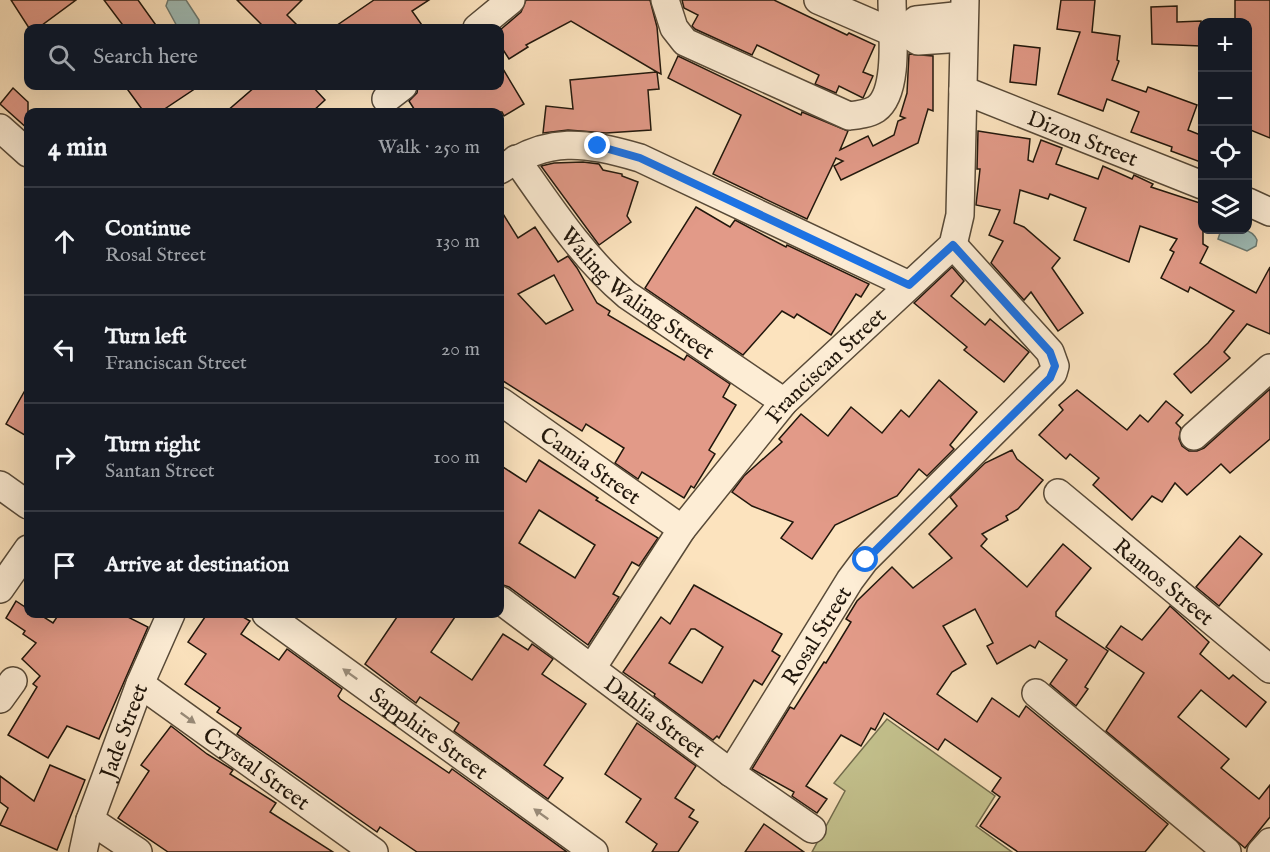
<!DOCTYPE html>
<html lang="en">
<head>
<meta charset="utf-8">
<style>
	:root { --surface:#171b24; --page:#242831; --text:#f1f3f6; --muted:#9ea1a6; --line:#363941 }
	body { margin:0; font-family:"IM FELL English",serif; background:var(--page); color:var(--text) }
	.controls { position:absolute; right:18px; top:18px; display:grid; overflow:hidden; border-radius:12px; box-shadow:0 6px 24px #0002 }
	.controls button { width:54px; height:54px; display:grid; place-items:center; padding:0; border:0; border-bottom:2px solid var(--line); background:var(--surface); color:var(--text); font:30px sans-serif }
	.stop { position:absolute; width:18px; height:18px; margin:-14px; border:4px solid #1a73e8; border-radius:50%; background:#fff }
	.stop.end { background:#1a73e8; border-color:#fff; box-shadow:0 2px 6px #0008 }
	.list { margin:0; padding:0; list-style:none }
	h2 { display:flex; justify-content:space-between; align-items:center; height:78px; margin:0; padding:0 24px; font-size:26px }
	h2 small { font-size:20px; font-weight:400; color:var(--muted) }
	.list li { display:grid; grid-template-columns:39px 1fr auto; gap:18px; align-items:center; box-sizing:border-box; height:108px; padding:0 24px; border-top:2px solid var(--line) }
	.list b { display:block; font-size:22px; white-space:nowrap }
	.list p { margin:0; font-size:20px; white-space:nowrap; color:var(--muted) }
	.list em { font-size:20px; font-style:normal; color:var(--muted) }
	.icon { flex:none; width:33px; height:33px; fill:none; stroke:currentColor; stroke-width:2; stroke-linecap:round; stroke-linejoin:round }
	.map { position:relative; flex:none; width:1270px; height:852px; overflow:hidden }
	.search { position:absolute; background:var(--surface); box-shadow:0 6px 24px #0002; left:24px; top:24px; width:480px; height:66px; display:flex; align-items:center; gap:15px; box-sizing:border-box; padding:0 21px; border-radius:12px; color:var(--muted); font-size:22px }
	.panel { position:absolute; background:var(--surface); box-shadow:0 6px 24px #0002; left:24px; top:108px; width:480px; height:510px; border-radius:12px }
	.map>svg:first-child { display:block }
	.green { fill:#c4c28e; stroke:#726c4d; stroke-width:1.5 }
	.water { fill:#a0bdb7; stroke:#6d7b73; stroke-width:1.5 }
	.building { fill:#e29a88; stroke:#21170c; stroke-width:1.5; fill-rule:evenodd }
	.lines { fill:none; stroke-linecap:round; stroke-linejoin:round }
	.minor-casing { stroke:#584a38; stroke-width:30 }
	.minor { stroke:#fdedd5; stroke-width:27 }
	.oneway { fill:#9a8d7b }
	.route { stroke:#1a73e8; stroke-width:8 }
	.labels { text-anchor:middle; stroke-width:4.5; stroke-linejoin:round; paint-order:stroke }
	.street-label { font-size:22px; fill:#21170c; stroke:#fdedd5 }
</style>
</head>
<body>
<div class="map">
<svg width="1270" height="852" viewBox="0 0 1270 852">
	<rect width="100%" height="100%" fill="#fce3be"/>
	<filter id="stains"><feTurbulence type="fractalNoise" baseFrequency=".00333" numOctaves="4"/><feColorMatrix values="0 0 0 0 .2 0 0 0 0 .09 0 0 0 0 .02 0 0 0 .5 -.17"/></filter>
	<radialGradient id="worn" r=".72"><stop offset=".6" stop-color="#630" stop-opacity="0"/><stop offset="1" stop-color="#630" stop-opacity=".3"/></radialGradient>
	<!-- green -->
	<polygon class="green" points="887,719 995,796 976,826 1012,852 812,852 845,791 834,783"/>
	<!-- water -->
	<g class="water">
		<polygon points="168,0 186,0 199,20 199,28 178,28 166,6"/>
		<path d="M1221,230C1234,229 1251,226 1257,240L1256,246L1247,251L1218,239Z"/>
	</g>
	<!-- building -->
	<g class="building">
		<polygon points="11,0 76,0 38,28 29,28"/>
		<polygon points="104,0 138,0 158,28 125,28"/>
		<polygon points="237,0 302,0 287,15 300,28 265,28"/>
		<polygon points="374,0 429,0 412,11 424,28 333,28"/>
		<polygon points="526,0 650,0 657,27 661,74 657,72 659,89 648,90 651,130 606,133 568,130 543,133 546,106 573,109 570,80 657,72 571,21 526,45 528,47 509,59 500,45 500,30 521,12"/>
		<polygon points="682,0 774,0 847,35 849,33 875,45 863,72 873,76 863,98 839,86 836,93 815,84 819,75 757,45 752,55 695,29 692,26 698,15 684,8"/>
		<polygon points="1061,0 1095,0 1092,32 1120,36 1117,60 1119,61 1112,80 1146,92 1148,87 1197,105 1188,130 1203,136 1203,163 1171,151 1172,147 1131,132 1139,112 1107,99 1103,111 1058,94 1080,32 1057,29"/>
		<polygon points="1235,0 1270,0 1270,138 1248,129 1248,22 1235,22"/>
		<polygon points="1177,6 1177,22 1201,21 1201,46 1152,44 1151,7"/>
		<polygon points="1014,45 1040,48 1036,85 1010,82"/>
		<polygon points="909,54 933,56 933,111 928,109 918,143 841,180 834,166 843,161 836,158 807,219 713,174 741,115 668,78 678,56 801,115 802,112 848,131 840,150 868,136 873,146 894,135 898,121 905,118 900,116 907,93"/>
		<polygon points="500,64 524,104 504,116 502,112 416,112 409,101 417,93 418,86 500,86"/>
		<polygon points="125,86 199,86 160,112 144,112"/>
		<polygon points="256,86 312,86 325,100 312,112 226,112"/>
		<polygon points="13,88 28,102 28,129 0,104"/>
		<polygon points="978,131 1030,139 1028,160 1033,162 1041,140 1062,148 1056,164 1098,179 1103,166 1132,179 1134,175 1153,184 1151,187 1203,204 1203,244 1208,247 1200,263 1256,293 1270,267 1270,334 1247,324 1224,352 1230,358 1191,393 1174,374 1208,343 1234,311 1190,287 1188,292 1161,278 1174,252 1170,250 1177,239 1140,226 1129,262 1074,240 1086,208 1050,194 1048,199 1020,190 1014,223 1024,227 1060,258 1052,268 1083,313 1058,331 1031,292 1024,300 991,263 1003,241 989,235 1000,210 976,205 980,169 977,169"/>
		<polygon points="583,162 599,164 603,170 622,174 622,176 638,182 627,216 631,222 599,245 541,166 554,163"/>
		<polygon points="696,207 730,227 735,220 786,247 787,245 869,284 861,297 856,294 831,335 797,314 794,318 782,311 743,355 645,288"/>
		<path d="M500,209L518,238L535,227L558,262L568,256L577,268L597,303L610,311L608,315L684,360L687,355L730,384L723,397L736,405L709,450L715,454L694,488L691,486L684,498L642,472L638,479L615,463L624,448L586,424L582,431L500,379ZM554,275L573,310L546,324L518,294Z"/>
		<polygon points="952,267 964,281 951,296 985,325 990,319 1029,352 1004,382 964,350 967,347 914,303"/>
		<polygon points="939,380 977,412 950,445 954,449 927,476 919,469 897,496 835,525 812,559 781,538 793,522 752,506 732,492 744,476 782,442 779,439 801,414 828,436 851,407 882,433 901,410 909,417"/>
		<polygon points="28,385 28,437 6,424"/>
		<polygon points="1270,389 1270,439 1230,473 1221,464 1187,495 1175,483 1162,502 1152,496 1132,520 1093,485 1099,478 1070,454 1066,459 1039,435 1063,410 1059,405 1077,390 1127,430 1140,415 1148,422 1166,401 1183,415 1176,423 1181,428 1179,439 1182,446 1189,451 1197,451 1204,448"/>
		<polygon points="1012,450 1017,459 1043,480 1018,509 1006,516 1008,520 982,534 987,539 981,546 1027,587 1063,544 1091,568 1056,612 1056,616 1108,651 1085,687 1088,689 1076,706 1050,684 1067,660 1039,641 1035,648 1030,645 997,664 987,646 993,643 975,609 943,626 966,664 952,672 937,694 977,722 992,698 1019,717 1026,706 1168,824 1145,852 1018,852 980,826 1000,797 992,791 1001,778 945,739 938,750 884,713 875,730 871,728 861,746 841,735 806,786 827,799 817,813 792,796 794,792 752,769 790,707 794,709 824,662 826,663 851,622 846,619 857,601 892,567 913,588 952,558 929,534 957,506 950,497 985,463"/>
		<path d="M539,460L598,498L596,500L658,538L639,566L632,562L613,594L619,597L588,645L509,587L500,584V465L526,482ZM539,510L595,545L575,578L519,543Z"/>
		<polygon points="1240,536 1262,554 1219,606 1196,587"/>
		<path d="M694,585L782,634L772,651L780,656L762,685L754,680L719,738L717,736L713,740L654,696L655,694L623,672L661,617L670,624ZM691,629H695L723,647L702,683L669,663Z"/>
		<polygon points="16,601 28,609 28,614 39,614 53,623 59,614 122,614 148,627 99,739 67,726 48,758 8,735 37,687 33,684 40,676 22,659 36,643 23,634 25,631 6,618"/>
		<polygon points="1170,606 1209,642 1200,654 1229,679 1233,675 1266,702 1246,727 1201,690 1178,717 1229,759 1221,768 1259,799 1270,785 1270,817 1245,848 1106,731 1144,673 1106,647 1121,626 1142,640"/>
		<polygon points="207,614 238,614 250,621 241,634 279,660 287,649 342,689 338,696 340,699 449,773 452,769 567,852 417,852 380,827 377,832 237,734 241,728 217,712 220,708 185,684 206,654 188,642"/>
		<polygon points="399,614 457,614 431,652 472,680 503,634 528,650 532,644 553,659 542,674 586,704 544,765 563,778 548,799 454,731 459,723 420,697 416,703 365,664"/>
		<polygon points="637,723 696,766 675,798 694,810 689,817 698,822 678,852 652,852 657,844 626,822 641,799 605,774"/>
		<polygon points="171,726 207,754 233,770 230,774 276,803 270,812 333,852 168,852 118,818 149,771 141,765"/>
		<polygon points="50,765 85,780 57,850 0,825 8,808 0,802 0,776 34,801"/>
		<polygon points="764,824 804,852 745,852"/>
	</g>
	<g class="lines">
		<defs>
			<g id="minor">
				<path d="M665,0L674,28L685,42L849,116C858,115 868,114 876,109C900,92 892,27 892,0"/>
				<polyline points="818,0 892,32 903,31 916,20 964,15"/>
				<polyline points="477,28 511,0"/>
				<polyline points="903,31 918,41 963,38"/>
				<path id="s1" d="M963,90L1202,185"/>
				<polyline points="386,99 403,86"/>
				<polyline points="0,128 28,153"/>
				<path id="s2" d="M516,159C550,207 582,257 627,295L784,402"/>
				<path d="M500,170C549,136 584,142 640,158L909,285"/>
				<polyline points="1248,202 1270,212"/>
				<path id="s3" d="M500,401L682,529"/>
				<polyline points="1194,436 1270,368"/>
				<polyline points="0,485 28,505"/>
				<path id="s4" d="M1058,493L1270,669"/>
				<polyline points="0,589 28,549"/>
				<path id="s5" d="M500,600L731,773L812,829"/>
				<path id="s6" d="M266,614L594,852"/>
				<path id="s7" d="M592,668L682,529L784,402L953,245L960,215L965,0"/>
				<path id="s8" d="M140,684L374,852"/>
				<polyline points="1036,693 1227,852"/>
				<polyline points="0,699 13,681"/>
				<path id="s9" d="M731,773L850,580L865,560L1053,373L1055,366L1050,352L953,245"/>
				<polyline points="90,820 138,852"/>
				<path id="s10" d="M83,852L90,820L140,684L171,614"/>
				<polyline points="1261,852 1270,842"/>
			</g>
		</defs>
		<!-- minor casing -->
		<use href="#minor" class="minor-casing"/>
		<!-- minor -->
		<use href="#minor" class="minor"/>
	</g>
	<!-- one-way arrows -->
	<defs><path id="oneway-solid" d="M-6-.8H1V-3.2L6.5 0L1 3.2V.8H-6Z" transform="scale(1.5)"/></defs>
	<g class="oneway">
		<use href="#oneway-solid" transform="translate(350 674) rotate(-144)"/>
		<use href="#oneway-solid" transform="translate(188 718) rotate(36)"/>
		<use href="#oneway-solid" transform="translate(541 814) rotate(-144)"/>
	</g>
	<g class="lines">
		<!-- route -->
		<polyline class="route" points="598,146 640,158 909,285 953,245 1050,352 1055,366 1050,378 866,560"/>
	</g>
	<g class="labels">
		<!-- street labels -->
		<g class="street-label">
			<text dy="8" stroke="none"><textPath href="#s1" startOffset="129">Dizon Street</textPath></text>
			<text dy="8" stroke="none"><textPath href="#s2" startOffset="183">Waling Waling Street</textPath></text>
			<text dy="8" stroke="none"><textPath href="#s7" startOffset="384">Franciscan Street</textPath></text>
			<text dy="8" stroke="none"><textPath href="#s3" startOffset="111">Camia Street</textPath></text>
			<text dy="8" stroke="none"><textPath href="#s4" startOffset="138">Ramos Street</textPath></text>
			<text dy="8" stroke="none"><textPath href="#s9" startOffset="162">Rosal Street</textPath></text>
			<text dy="8" stroke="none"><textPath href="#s5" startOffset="194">Dahlia Street</textPath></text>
			<text dy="8" stroke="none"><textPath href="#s10" startOffset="128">Jade Street</textPath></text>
			<text dy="8" stroke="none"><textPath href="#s6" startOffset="202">Sapphire Street</textPath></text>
			<text dy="8" stroke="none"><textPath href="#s8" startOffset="144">Crystal Street</textPath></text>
		</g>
	</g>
	<rect width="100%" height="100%" filter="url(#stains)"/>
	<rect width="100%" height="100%" fill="url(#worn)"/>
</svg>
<div class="controls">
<button>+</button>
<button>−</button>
<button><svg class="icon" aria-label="locate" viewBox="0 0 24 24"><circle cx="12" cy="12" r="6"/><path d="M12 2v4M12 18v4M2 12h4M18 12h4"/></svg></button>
<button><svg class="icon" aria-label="layers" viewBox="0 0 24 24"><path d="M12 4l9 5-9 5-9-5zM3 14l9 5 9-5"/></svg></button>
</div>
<div class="stop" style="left:866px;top:560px"></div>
<div class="stop end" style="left:598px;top:146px"></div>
<div class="search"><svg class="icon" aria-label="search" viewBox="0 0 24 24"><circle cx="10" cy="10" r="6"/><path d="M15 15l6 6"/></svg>Search here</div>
<section class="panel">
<h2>4 min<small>Walk · 250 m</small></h2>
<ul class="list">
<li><svg class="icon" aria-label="ahead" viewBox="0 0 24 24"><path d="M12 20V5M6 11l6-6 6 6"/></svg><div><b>Continue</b><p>Rosal Street</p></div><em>130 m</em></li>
<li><svg class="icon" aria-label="left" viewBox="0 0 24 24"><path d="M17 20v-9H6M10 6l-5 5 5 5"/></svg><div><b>Turn left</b><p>Franciscan Street</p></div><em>20 m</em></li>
<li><svg class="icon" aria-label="right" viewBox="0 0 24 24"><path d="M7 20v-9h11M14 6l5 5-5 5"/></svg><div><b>Turn right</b><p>Santan Street</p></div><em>100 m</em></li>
<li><svg class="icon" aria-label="arrive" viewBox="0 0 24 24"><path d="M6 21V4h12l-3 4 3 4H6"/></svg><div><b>Arrive at destination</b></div></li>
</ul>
</section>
</div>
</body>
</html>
